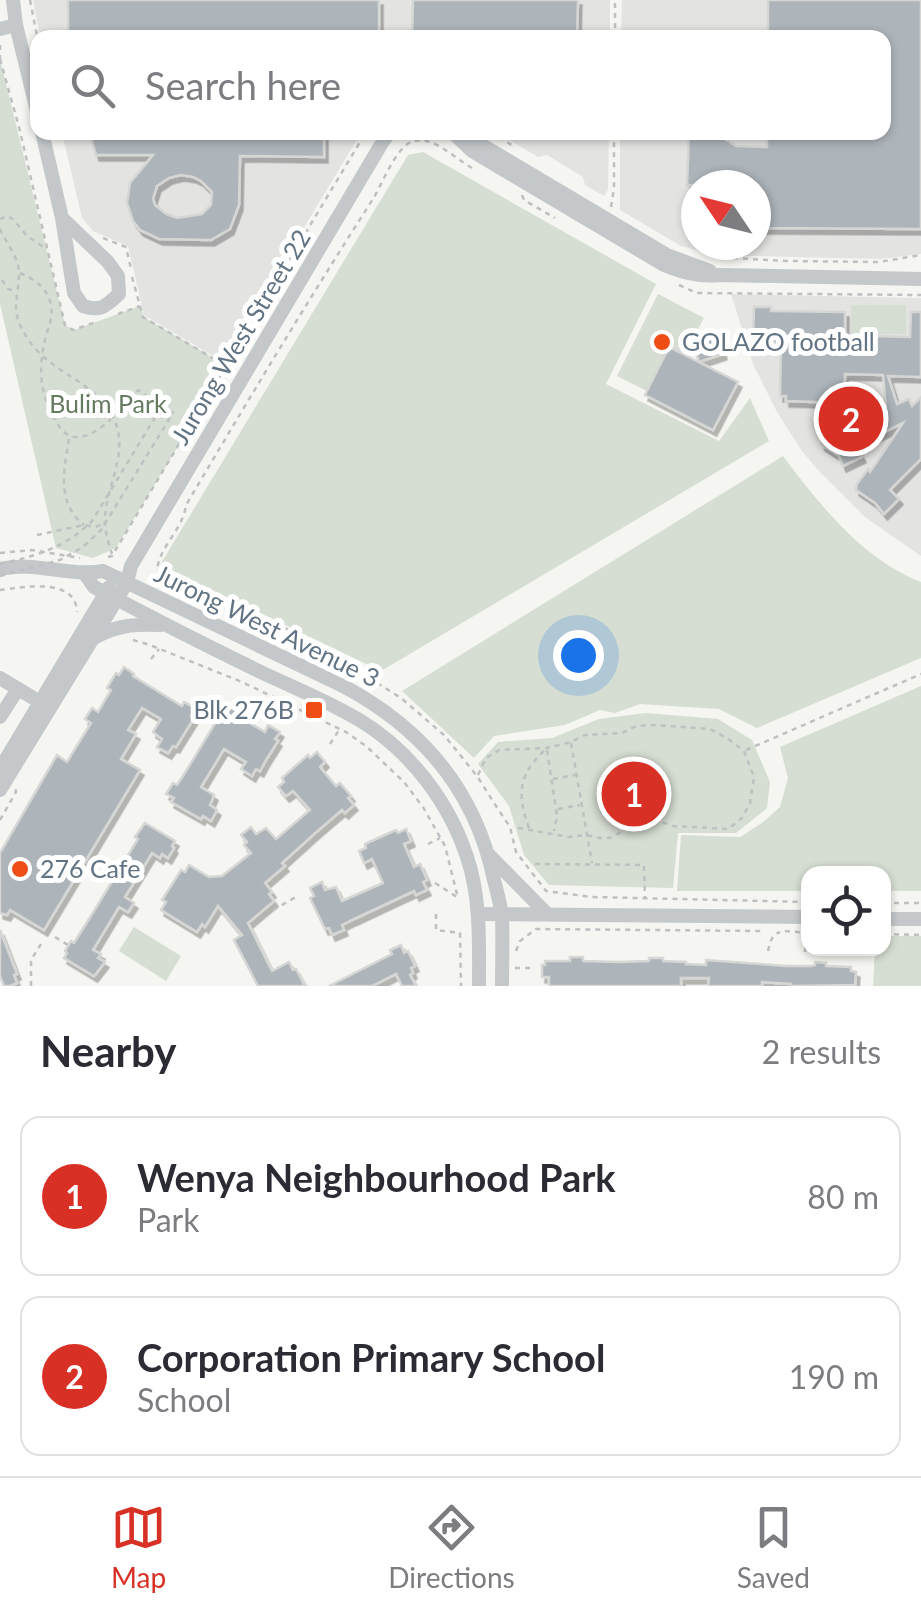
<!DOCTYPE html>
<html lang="en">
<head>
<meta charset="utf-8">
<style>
	:root { --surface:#fff; --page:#f7f7f7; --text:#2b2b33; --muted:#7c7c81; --line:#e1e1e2; --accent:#d93025 }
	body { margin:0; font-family:Lato,sans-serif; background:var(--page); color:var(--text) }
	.controls { position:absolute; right:30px; bottom:30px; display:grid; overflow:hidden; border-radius:20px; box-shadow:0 2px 8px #0004 }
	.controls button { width:90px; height:90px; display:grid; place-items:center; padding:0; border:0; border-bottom:2px solid var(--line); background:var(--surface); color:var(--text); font:50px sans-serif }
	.compass { position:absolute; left:681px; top:170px; width:90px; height:90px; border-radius:50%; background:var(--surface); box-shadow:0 2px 8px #0004; rotate:305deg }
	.you { position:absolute; left:578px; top:655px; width:35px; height:35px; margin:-25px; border:8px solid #fff; border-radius:50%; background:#1a73e8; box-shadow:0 0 0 15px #1a73e833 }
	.badge { display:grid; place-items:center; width:65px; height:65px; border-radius:50%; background:var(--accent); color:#fff; font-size:32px; font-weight:700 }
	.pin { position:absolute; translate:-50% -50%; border:5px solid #fff; box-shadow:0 2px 10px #0006 }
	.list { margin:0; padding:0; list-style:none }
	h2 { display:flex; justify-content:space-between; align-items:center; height:130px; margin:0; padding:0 40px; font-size:42px }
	h2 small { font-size:32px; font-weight:400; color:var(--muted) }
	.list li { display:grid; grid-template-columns:65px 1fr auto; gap:30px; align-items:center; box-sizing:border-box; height:160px; margin:0 20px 20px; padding:0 20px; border:2px solid var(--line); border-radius:20px }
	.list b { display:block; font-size:38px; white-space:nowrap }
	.list p { margin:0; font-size:32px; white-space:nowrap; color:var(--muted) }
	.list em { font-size:32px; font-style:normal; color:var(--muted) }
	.icon { flex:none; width:55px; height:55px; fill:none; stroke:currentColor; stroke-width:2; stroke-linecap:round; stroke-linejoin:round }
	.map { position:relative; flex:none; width:921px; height:986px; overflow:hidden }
	.search { position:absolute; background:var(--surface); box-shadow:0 2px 8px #0004; left:30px; right:30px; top:30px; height:110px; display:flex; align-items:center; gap:25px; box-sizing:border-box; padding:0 35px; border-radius:20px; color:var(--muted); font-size:38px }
	.sheet { height:490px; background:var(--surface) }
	nav { display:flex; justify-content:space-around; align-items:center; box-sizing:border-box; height:140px; border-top:2px solid var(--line); background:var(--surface); font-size:28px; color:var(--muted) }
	nav a { display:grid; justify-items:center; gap:5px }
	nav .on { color:var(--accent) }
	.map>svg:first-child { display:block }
	.built { fill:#e3e4e2; fill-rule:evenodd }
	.green { fill:#d6ddd2 }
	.building { fill:#aeb5ba; stroke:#d6d6d4; stroke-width:2.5; fill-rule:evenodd; filter:url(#shadow) }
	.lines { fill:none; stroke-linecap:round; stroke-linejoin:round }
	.path { stroke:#bec0c2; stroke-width:2.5; stroke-dasharray:5 5; stroke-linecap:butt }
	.minor { stroke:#c4c8cb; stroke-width:14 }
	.path-bridge { stroke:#bec0c2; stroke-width:2.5; stroke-dasharray:5 5; stroke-linecap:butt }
	.poi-dot { fill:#f04d17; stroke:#fff; stroke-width:4 }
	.labels { text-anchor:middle; stroke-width:10; stroke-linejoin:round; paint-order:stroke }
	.street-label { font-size:25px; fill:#627484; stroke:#fff }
	.poi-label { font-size:25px; fill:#627484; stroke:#fff; text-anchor:start }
	.park-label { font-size:25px; fill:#667b61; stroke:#fff }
</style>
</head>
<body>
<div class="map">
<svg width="921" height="986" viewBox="0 0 921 986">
	<defs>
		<filter id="shadow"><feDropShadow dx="3.5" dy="5.5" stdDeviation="0" flood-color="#0004"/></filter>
	</defs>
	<rect width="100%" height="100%" fill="#f5f5f1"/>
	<!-- built -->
	<g class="built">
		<polygon points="33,0 610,0 610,37 40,37"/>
		<path d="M622,0H921V254L880,259L713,255L681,246L620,210V133L884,132V38L621,37ZM696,185H756V245H696Z"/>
		<polygon points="62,133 361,133 223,362 144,315 128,246 93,231 82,218"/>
		<polygon points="498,133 609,133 608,190 604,196 585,185 583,177 547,155 538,157"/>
		<polygon points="731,294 921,298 921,556 865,517 817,469 802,451 777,412 753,364"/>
	</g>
	<!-- green -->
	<g class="green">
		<polygon points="0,59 65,325 74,330 140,306 144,317 227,366 116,548 93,558 56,548 0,304"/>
		<polygon points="423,152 656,284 606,384 719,441 750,398 769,441 381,671 160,565 408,155"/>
		<polygon points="658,294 704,318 686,350 688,361 647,391 617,376"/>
		<polygon points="851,305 906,305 906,334 851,335"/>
		<path d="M783,456C819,504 863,560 921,582V658L757,728L719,709L640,704L615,713L600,710L565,725L494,736L474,758L402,691Z"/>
		<polygon points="921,686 921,891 884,891 884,874 808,874 808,891 677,891 681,835 740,837 762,823 780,807 788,778 780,747"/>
		<polygon points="646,713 718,719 752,740 770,782 767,808 736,833 678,833 673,888 549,885 524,855 509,806 478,764 498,742 552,738 599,719"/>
		<polygon points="134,927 181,956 166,981 119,951"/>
		<polygon points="884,936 921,936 921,986 873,986 875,949 884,948"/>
	</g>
	<!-- building -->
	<g class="building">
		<rect x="68" y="0" width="311" height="38"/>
		<polygon points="413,0 578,0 577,38 412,38"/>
		<polygon points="768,0 921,0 921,229 756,228 756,185 687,185 689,132 714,132 736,146 767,147 767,132 884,132 884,38 768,38"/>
		<path d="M89,132H324V157L240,156L239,205L230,229L211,240L159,239L140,230L133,221L127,203L130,183L153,155H96ZM181,175L193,177L201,181L212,192L211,205L202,214L177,218L166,214L155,205L153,199L157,186L169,178Z"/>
		<polygon points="754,307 771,307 771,311 845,312 845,343 870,344 870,336 910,337 911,312 921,312 921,377 888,376 897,404 909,399 912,406 921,397 921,459 890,490 899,499 884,514 875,503 856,490 857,484 868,469 870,472 903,423 856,446 862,457 843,466 839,456 822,445 820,437 845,403 861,415 872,399 886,409 883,375 845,374 844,403 786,401 786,396 780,396 781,343 753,342"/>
		<polygon points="717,332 723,354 699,362 692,340"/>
		<polygon points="669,347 738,382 713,430 645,395"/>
		<polygon points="124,667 134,674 133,676 172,700 182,706 184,702 195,708 191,716 194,718 176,747 173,746 168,753 157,747 162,739 153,732 161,719 142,708 128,730 136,734 121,759 140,770 44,930 10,910 7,915 0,913 0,853 57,755 67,762 91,723 85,719 92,708 98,712 111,690 107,688 116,673 119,675"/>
		<polygon points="221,704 229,708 231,705 246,714 243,719 265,732 268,725 280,732 275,739 278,741 266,760 260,771 256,769 252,776 241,769 246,762 224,749 201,787 214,795 210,805 217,810 211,821 203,816 201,819 171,802 174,798 166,794 173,783 177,785 183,776 219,717 215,715"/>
		<polygon points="317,752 325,762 320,767 336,786 340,783 351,796 348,798 354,805 345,813 342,810 314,834 282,863 285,866 265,883 272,892 269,894 274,901 248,923 272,971 289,962 293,970 296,969 305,986 258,986 234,940 242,935 218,906 205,927 202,924 197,932 161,910 166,902 162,900 181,870 185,872 189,865 209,877 222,876 251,853 244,845 247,842 241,835 251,827 256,834 266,828 276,839 310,810 293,791 286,796 278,787 284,782 282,778 291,770 308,755 310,758"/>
		<polygon points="145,823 175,841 172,846 174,848 168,858 162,854 160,858 152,853 125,897 134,903 128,912 119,907 93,950 101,954 98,958 105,962 94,976 64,958 67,953 65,951 71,941 74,943 94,911 138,839 135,837"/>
		<polygon points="406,829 411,841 404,844 414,867 420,864 427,880 423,882 427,890 416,895 414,891 352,920 342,925 344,930 332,935 329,928 325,929 310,898 314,896 310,888 322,882 325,890 336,887 342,901 383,883 372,859 364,863 359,851 366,848 365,844 376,839 396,830 398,833"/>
		<polygon points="0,930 17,974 14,975 17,983 10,986 4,986 0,976"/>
		<polygon points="401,945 404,953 408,951 415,966 411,968 413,973 410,975 416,986 402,986 396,974 372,986 329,986 392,954 390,950"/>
		<polygon points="570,957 583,957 583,961 620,962 649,961 649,958 663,958 663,961 686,962 686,964 706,965 706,960 786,966 811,966 815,965 815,962 826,963 826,966 851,967 851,971 856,972 855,985 791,986 791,984 762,982 762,986 708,986 709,978 681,978 681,986 549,986 549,977 542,977 542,965 545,965 545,961 570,961"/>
	</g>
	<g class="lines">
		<!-- path -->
		<g class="path">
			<polyline points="30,0 38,41"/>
			<polyline points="615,38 615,0"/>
			<polyline points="0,45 0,61"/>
			<polyline points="0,59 19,127 65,325 73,330 96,322"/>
			<polyline points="490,132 515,147"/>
			<path d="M472,168C455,159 431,133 411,142C396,148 382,184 373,199C308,300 247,402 186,505C183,530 160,545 157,570L164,578L260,624C276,621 298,632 305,646L366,676L401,698L444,735L477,776L496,806L510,827L516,852L546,891L592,897L808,902"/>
			<polyline points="522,195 524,200 555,218"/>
			<polyline points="611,207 614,188 614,132"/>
			<polyline points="0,219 7,216 13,219 27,236 45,248"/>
			<path d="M0,229C6,243 18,256 19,272C19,302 8,309 28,339C51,375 101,382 116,424C127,455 107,486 105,516C104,530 108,542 112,554"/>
			<polyline points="103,238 126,247 131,269"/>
			<polyline points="713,257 787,261 879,262 921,255"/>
			<path d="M20,273C34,279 49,289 51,306C53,316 49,326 46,336C37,369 40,398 59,426C73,448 96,433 111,419"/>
			<polyline points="132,277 143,317 226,366"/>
			<polyline points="2,280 8,289 15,291"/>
			<polyline points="679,285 697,293 921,295"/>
			<polyline points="118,314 140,306"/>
			<path d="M69,439C64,469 56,503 84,525"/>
			<polyline points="37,535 84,525 95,527 104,524"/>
			<polyline points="0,553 32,550 80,558"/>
			<polyline points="108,557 112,556 366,132"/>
			<path d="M0,590C23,587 76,577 77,612"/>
			<polyline points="133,640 150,645 242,682 346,732 366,746 404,782 423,807 445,846 458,898"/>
			<polyline points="151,659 159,649"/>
			<polyline points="288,723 295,709"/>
			<polyline points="571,743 592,863"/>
			<polyline points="330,744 339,730"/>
			<polyline points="547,750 557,816 554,831"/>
			<polyline points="746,750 921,674"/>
			<polyline points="478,775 486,758 499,750 547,748 571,742 585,735 622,733 636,726 655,725 710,729 727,738 744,751 754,777 750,803 742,818 728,829 673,826 656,820 634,825 610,838 600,838 586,835 569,837 513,827"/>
			<polyline points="553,779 575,775"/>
			<polyline points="558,809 580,805"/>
			<polyline points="0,820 16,792 15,788"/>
			<path d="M529,828C517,794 518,775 545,750"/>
			<polyline points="428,844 440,838"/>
			<polyline points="535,864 644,865 645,898"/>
			<polyline points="435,883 457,897"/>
			<polyline points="884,903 921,903"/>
			<polyline points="273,910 296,897"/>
			<polyline points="436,914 436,930 460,933 461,986"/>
			<polyline points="785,931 808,933"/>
			<polyline points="884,934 921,935"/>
			<polyline points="55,937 68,945"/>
			<polyline points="516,951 520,941 536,929 762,931"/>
			<path d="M768,951C770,943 771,935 780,932"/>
			<polyline points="805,952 806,934"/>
			<polyline points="515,968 534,968"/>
			<polyline points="31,986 31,960 41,944"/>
		</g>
		<!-- minor -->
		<g class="minor">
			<polyline points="13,0 16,25 38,115"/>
			<polyline points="0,29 16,25"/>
			<path d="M42,132L62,218L74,293L83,306C101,312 106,306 119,294L118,276L108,262L62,218"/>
			<path d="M454,134L472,151L664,265C684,273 699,277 720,275L921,279"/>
			<polyline points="461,136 477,142 667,255 710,271"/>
			<path d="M0,569C35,561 69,577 103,571L345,687C423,729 476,792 494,880C497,892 501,905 502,917C503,940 502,963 502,986"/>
			<path d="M85,574L94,587C150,617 207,646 265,674C297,689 330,702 361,721C410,751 449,802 467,857C481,898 479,943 479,986"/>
			<path d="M94,638C116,625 135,624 160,625"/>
			<polyline points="0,678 45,705"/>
			<polyline points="0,717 18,689"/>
			<polyline points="0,769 109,587"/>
			<polyline points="0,790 117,599 127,582 131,566 382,143 390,132"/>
			<polyline points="489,855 547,914"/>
			<polyline points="478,914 808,917"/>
			<polyline points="884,919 921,919"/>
		</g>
		<!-- path-bridge -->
		<g class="path-bridge">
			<path d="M0,564C36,556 65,548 92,521L162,406"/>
			<polyline points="0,576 60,560 83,547 101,530 173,413 138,390 134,396"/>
		</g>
	</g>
	<!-- markers -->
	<g class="poi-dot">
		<circle cx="662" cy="342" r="10"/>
		<rect x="304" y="700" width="20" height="20" rx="5"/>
		<circle cx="20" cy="869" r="10"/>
	</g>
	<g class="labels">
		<!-- street labels -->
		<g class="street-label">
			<text transform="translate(241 337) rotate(-59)" y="9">Jurong West Street 22</text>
			<text transform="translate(267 626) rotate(26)" y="9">Jurong West Avenue 3</text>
		</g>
		<!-- poi labels -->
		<g class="poi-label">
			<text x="682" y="351">GOLAZO football</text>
			<text x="294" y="719" text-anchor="end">Blk 276B</text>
			<text x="40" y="878">276 Cafe</text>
		</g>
		<!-- park labels -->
		<g class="park-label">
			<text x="108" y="413">Bulim Park</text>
		</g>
	</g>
</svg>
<div class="controls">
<button><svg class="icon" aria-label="locate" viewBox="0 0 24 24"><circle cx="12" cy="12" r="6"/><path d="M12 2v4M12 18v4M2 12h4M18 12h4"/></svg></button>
</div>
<svg class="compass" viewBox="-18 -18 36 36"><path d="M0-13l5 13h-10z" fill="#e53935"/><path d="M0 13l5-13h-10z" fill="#7c7c81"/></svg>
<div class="you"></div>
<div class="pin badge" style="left:634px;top:794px">1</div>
<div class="pin badge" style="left:851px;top:419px">2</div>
<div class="search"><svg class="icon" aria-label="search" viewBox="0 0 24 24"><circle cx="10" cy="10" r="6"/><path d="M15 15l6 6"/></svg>Search here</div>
</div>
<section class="sheet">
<h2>Nearby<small>2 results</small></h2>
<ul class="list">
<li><span class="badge">1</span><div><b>Wenya Neighbourhood Park</b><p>Park</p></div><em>80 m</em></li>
<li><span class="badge">2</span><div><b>Corporation Primary School</b><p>School</p></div><em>190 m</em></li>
</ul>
</section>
<nav>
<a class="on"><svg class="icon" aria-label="map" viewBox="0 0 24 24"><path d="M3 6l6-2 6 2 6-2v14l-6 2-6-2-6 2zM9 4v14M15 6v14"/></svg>Map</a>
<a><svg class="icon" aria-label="directions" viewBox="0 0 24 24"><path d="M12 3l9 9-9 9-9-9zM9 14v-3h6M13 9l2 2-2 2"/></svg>Directions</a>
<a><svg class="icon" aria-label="saved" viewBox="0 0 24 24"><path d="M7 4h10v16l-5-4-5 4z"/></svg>Saved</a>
</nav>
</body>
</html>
